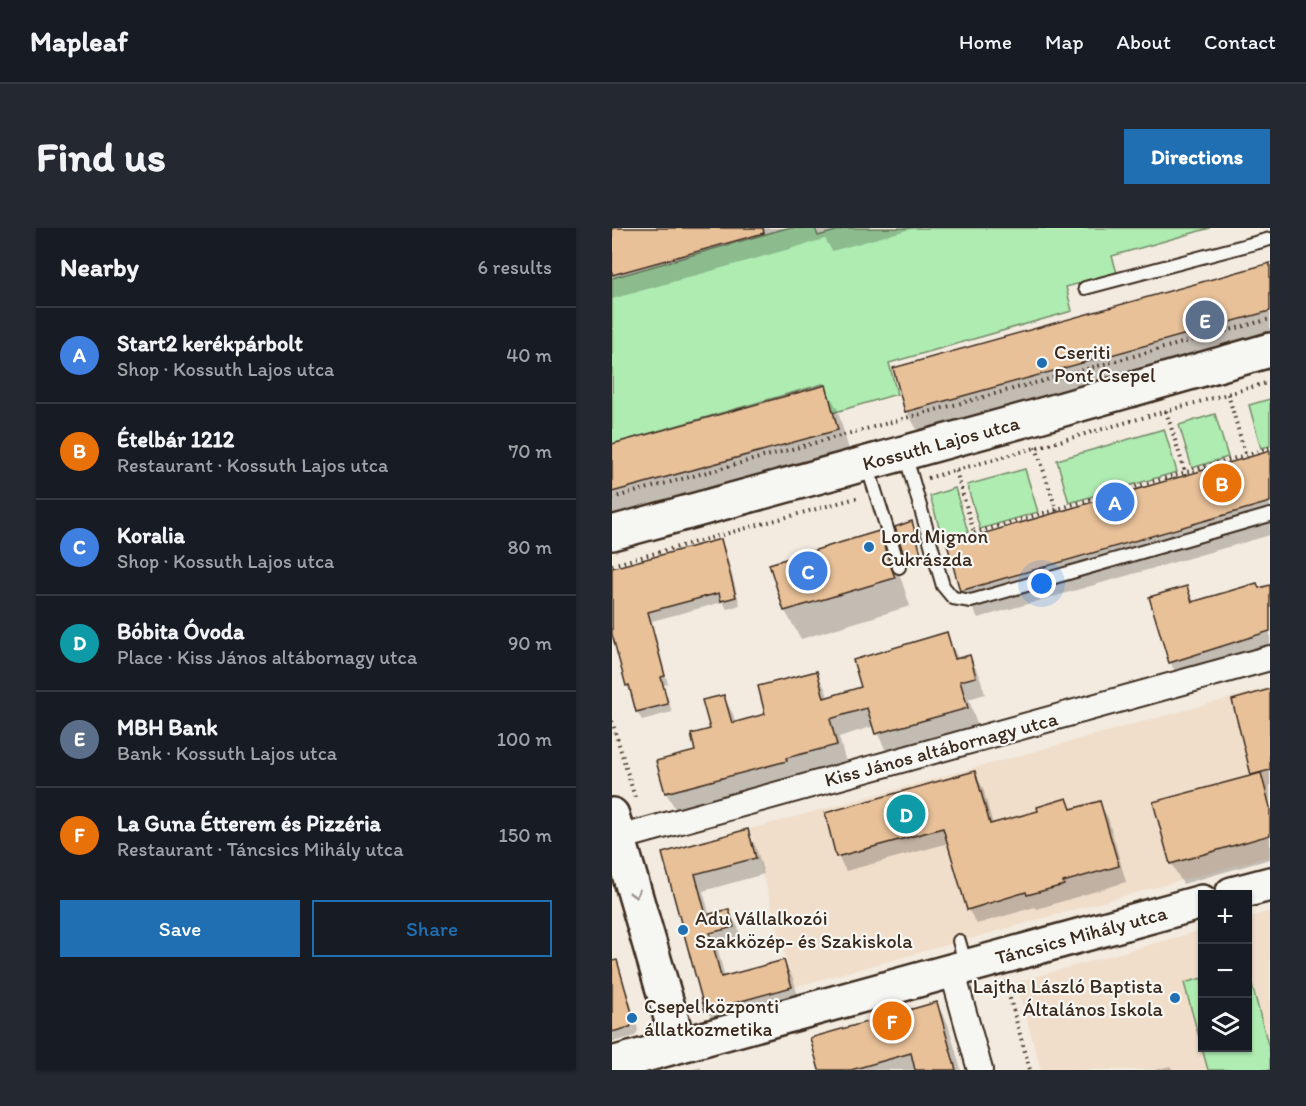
<!DOCTYPE html>
<html lang="en">
<head>
<meta charset="utf-8">
<style>
	:root { --surface:#171b24; --page:#242831; --text:#f1f3f6; --muted:#9ea1a6; --line:#363941; --accent:#1f6fb2 }
	body { margin:0; font-family:Itim,sans-serif; background:var(--page); color:var(--text) }
	.controls { position:absolute; right:18px; bottom:18px; display:grid; overflow:hidden; border-radius:0px; box-shadow:0 2px 4px #0004 }
	.controls button { width:54px; height:54px; display:grid; place-items:center; padding:0; border:0; border-bottom:2px solid var(--line); background:var(--surface); color:var(--text); font:30px sans-serif }
	.you { position:absolute; left:430px; top:356px; width:21px; height:21px; margin:-15px; border:4px solid #fff; border-radius:50%; background:#1a73e8; box-shadow:0 0 0 9px #1a73e833 }
	.badge { display:grid; place-items:center; width:39px; height:39px; border-radius:50%; background:var(--accent); color:#fff; font-size:20px; font-weight:700 }
	.pin { position:absolute; translate:-50% -50%; border:3px solid #fff; box-shadow:0 2px 6px #0006 }
	.list { margin:0; padding:0; list-style:none }
	h2 { display:flex; justify-content:space-between; align-items:center; height:78px; margin:0; padding:0 24px; font-size:26px }
	h2 small { font-size:20px; font-weight:400; color:var(--muted) }
	.list li { display:grid; grid-template-columns:39px 1fr auto; gap:18px; align-items:center; box-sizing:border-box; height:96px; padding:0 24px; border-top:2px solid var(--line) }
	.list b { display:block; font-size:22px; white-space:nowrap }
	.list p { margin:0; font-size:20px; white-space:nowrap; color:var(--muted) }
	.list em { font-size:20px; font-style:normal; color:var(--muted) }
	.actions { display:flex; gap:12px; padding:18px 24px }
	.actions a { flex:1; padding:14px 0; border:2px solid var(--accent); border-radius:0px; text-align:center; font-size:21px; color:var(--accent) }
	.actions .main { background:var(--accent); color:#fff }
	.icon { flex:none; width:33px; height:33px; fill:none; stroke:currentColor; stroke-width:2; stroke-linecap:round; stroke-linejoin:round }
	.map { position:relative; flex:none; width:658px; height:842px; overflow:hidden; border-radius:0px }
	header { display:flex; align-items:center; gap:36px; box-sizing:border-box; height:84px; padding:0 30px; background:var(--surface); border-bottom:2px solid var(--line) }
	header strong { font-size:28px }
	nav { display:flex; gap:33px; margin-inline-start:auto; font-size:21px }
	.intro { display:flex; align-items:center; justify-content:space-between; box-sizing:border-box; height:144px; padding:0 36px }
	h1 { margin:0; font-size:42px }
	.button { padding:15px 27px; border-radius:0px; background:var(--accent); color:#fff; font-size:21px; font-weight:700 }
	main { display:flex; gap:36px; padding:0 36px }
	aside { flex:1; background:var(--surface); border-radius:0px; box-shadow:0 2px 4px #0004 }
	.map>svg:first-child { display:block }
	.built { fill:#f0decb }
	.green { fill:#afecb2; stroke:#758b68; stroke-width:1.5 }
	.shadow { fill:#0003; fill-rule:evenodd }
	.building { fill:#e9c199; stroke:#3b2a1e; stroke-width:1.5 }
	.lines { fill:none; stroke-linecap:round; stroke-linejoin:round }
	.lane-casing { stroke:#3b2a1e; stroke-width:16 }
	.street-casing { stroke:#3b2a1e; stroke-width:28 }
	.secondary-casing { stroke:#3b2a1e; stroke-width:38 }
	.path { stroke:#3b2a1e; stroke-width:4; stroke-dasharray:1.5 4.5; stroke-linecap:butt }
	.lane { stroke:#f6f6f2; stroke-width:12 }
	.street { stroke:#f6f6f2; stroke-width:24 }
	.secondary { stroke:#f6f6f2; stroke-width:33 }
	.oneway { stroke:#989088 }
	.poi-dot { fill:#1f6fb2; stroke:#f6f6f2; stroke-width:2 }
	.labels { text-anchor:middle; stroke-width:4.5; stroke-linejoin:round; paint-order:stroke }
	.poi-label { font-size:20px; fill:#3b2a1e; stroke:#f6f6f2; text-anchor:start }
	.street-label { font-size:20px; fill:#3b2a1e; stroke:#f6f6f2 }
</style>
</head>
<body>
<header>
<strong>Mapleaf</strong>
<nav><a>Home</a><a>Map</a><a>About</a><a>Contact</a></nav>
</header>
<div class="intro"><h1>Find us</h1><a class="button">Directions</a></div>
<main>
<aside>
<h2>Nearby<small>6 results</small></h2>
<ul class="list">
<li><span class="badge" style="background:#3f7fe0">A</span><div><b>Start2 kerékpárbolt</b><p>Shop · Kossuth Lajos utca</p></div><em>40 m</em></li>
<li><span class="badge" style="background:#e8710a">B</span><div><b>Ételbár 1212</b><p>Restaurant · Kossuth Lajos utca</p></div><em>70 m</em></li>
<li><span class="badge" style="background:#3f7fe0">C</span><div><b>Koralia</b><p>Shop · Kossuth Lajos utca</p></div><em>80 m</em></li>
<li><span class="badge" style="background:#0f9aa8">D</span><div><b>Bóbita Óvoda</b><p>Place · Kiss János altábornagy utca</p></div><em>90 m</em></li>
<li><span class="badge" style="background:#5c6f8a">E</span><div><b>MBH Bank</b><p>Bank · Kossuth Lajos utca</p></div><em>100 m</em></li>
<li><span class="badge" style="background:#e8710a">F</span><div><b>La Guna Étterem és Pizzéria</b><p>Restaurant · Táncsics Mihály utca</p></div><em>150 m</em></li>
</ul>
<div class="actions"><a class="main">Save</a><a>Share</a></div>
</aside>
<div class="map">
<svg width="658" height="842" viewBox="0 0 658 842">
	<rect width="100%" height="100%" fill="#f3ebe0"/>
	<filter id="ink" filterUnits="userSpaceOnUse"><feTurbulence type="fractalNoise" baseFrequency=".0167" numOctaves="2"/><feDisplacementMap in="SourceGraphic" scale="12" xChannelSelector="R" yChannelSelector="G"/><feConvolveMatrix kernelMatrix="1 2 1 2 8 2 1 2 1" color-interpolation-filters="sRGB"/></filter>
	<g filter="url(#ink)">
		<!-- built -->
		<g class="built">
			<polygon points="658,459 658,628 182,759 138,601"/>
			<polygon points="658,683 658,842 429,842 404,754 590,702 590,820 636,820 636,689"/>
		</g>
		<!-- green -->
		<g class="green">
			<polygon points="175,0 203,0 206,8 234,0 598,0 500,28 505,45 454,59 460,83 277,135 285,166 220,185 211,156 0,216 0,50"/>
			<polygon points="658,171 658,218 649,220 637,177"/>
			<polygon points="603,186 616,229 580,240 567,197"/>
			<polygon points="552,201 565,244 457,275 445,232"/>
			<polygon points="413,241 426,284 368,301 355,257"/>
			<polygon points="343,260 356,304 331,312 318,268"/>
			<polygon points="636,742 658,824 658,842 596,842 572,755 590,750 590,820 636,820"/>
		</g>
		<!-- shadow -->
		<g class="shadow">
			<polygon points="8,0 302,0 220,23 213,11 0,71 0,2"/>
			<polygon points="658,37 658,116 311,212 295,184 283,141"/>
			<polygon points="213,159 225,180 237,222 0,288 0,218"/>
			<polygon points="658,225 658,307 366,390 350,362"/>
			<polygon points="285,300 302,300 312,334 298,339"/>
			<polygon points="266,305 283,333 298,378 189,411 173,383"/>
			<polygon points="109,313 113,321 128,377 115,381 111,374 40,393 56,456 52,457 60,484 30,492 25,484 20,466 15,457 0,401 0,341"/>
			<polygon points="658,358 658,423 567,450 558,434 575,360 583,375"/>
			<polygon points="334,406 347,432 357,429 367,446 373,466 357,471 365,497 274,523 262,498 227,509 234,535 64,582 54,565 46,535 85,524 100,502 111,468 121,486 124,496 155,487 204,444 214,462 216,470 251,460"/>
			<polygon points="658,463 658,631 571,656 559,635 642,548 622,473"/>
			<polygon points="362,545 371,560 381,597 428,584 454,572 460,583 487,575 496,590 514,654 425,681 423,679 365,696 356,681 337,615 234,643 226,628"/>
			<path d="M135,603L144,619L152,646L91,663L98,688L116,683L126,699L130,715L106,722L113,750L172,734L181,750L188,775L104,798L95,782L52,626ZM105,702V705L91,709L90,706Z"/>
			<polygon points="11,757 16,766 26,802 23,808 0,814 0,760"/>
			<polygon points="324,775 336,796 349,842 209,842"/>
			<polygon points="558,838 561,842 542,842"/>
			<polygon points="88,839 90,842 78,842"/>
		</g>
		<!-- building -->
		<g class="building">
			<polygon points="0,0 151,0 152,5 0,47"/>
			<polygon points="658,35 658,83 293,184 281,140"/>
			<polygon points="214,157 226,202 0,264 0,216"/>
			<polygon points="658,223 658,274 348,363 335,316"/>
			<polygon points="300,293 310,329 294,334 283,299"/>
			<polygon points="267,303 283,350 172,383 157,336"/>
			<polygon points="109,311 124,369 109,373 107,365 36,384 53,448 49,449 56,476 24,484 17,457 14,458 0,406 0,340"/>
			<polygon points="645,355 647,360 658,357 658,403 557,435 537,369 575,358 580,374"/>
			<polygon points="335,404 343,431 358,427 364,449 348,453 356,480 263,506 255,480 218,491 225,517 174,530 175,533 53,565 44,533 83,523 79,506 98,501 90,472 112,467 120,495 153,486 146,458 205,443 212,470 249,459 241,432"/>
			<polygon points="658,461 658,542 639,547 620,472"/>
			<polygon points="363,543 378,596 426,583 425,579 455,570 459,581 488,573 507,638 451,654 452,657 415,667 414,664 355,682 331,600 224,629 213,585"/>
			<polygon points="649,545 658,579 658,607 558,636 541,574"/>
			<polygon points="136,601 144,630 83,646 94,687 117,681 122,699 98,705 109,749 172,732 180,759 93,783 50,625"/>
			<polygon points="5,732 22,792 18,799 0,804 0,733"/>
			<polygon points="325,774 344,842 303,842 299,825 239,842 207,842 198,810"/>
		</g>
		<g class="lines">
			<defs>
				<g id="lane">
					<polyline points="473,60 658,11"/>
					<polyline points="293,226 331,358 341,370 359,373 658,287"/>
					<polyline points="255,237 287,339"/>
					<polyline points="347,713 354,738"/>
				</g>
				<g id="street">
					<polyline points="0,612 658,430"/>
					<polyline points="340,742 368,842"/>
				</g>
				<g id="secondary">
					<polyline points="0,305 416,191 658,122"/>
					<polyline points="0,587 67,817"/>
					<polyline points="620,666 658,656"/>
					<polyline points="0,836 590,674"/>
				</g>
			</defs>
			<!-- lane casing -->
			<use href="#lane" class="lane-casing"/>
			<!-- street casing -->
			<use href="#street" class="street-casing"/>
			<!-- secondary casing -->
			<use href="#secondary" class="secondary-casing"/>
			<!-- path -->
			<g class="path">
				<polyline points="616,166 634,229"/>
				<polyline points="554,183 574,247"/>
				<polyline points="424,219 445,284"/>
				<polyline points="344,243 363,308"/>
				<polyline points="316,250 658,154"/>
				<polyline points="0,270 658,91"/>
				<polyline points="362,305 658,220"/>
				<polyline points="0,337 248,269"/>
				<polyline points="0,493 24,573"/>
				<polyline points="393,753 418,842"/>
			</g>
			<!-- lane -->
			<use href="#lane" class="lane"/>
			<!-- street -->
			<use href="#street" class="street"/>
			<!-- secondary -->
			<use href="#secondary" class="secondary"/>
		</g>
		<!-- one-way arrows -->
		<defs><path id="oneway-chevron" d="M-2-3.5L2.5 0L-2 3.5" fill="none" stroke-width="1.6" stroke-linecap="round" stroke-linejoin="round" transform="scale(1.5)"/></defs>
		<use class="oneway" href="#oneway-chevron" transform="translate(23 666) rotate(74)"/>
	</g>
	<!-- markers -->
	<g class="poi-dot">
		<circle cx="430" cy="135" r="6"/>
		<circle cx="257" cy="319" r="6"/>
		<circle cx="71" cy="702" r="6"/>
		<circle cx="563" cy="770" r="6"/>
		<circle cx="20" cy="790" r="6"/>
	</g>
	<g class="labels">
		<!-- poi labels -->
		<g class="poi-label">
			<text x="442" y="131">Cseriti<tspan x="442" dy="23">Pont Csepel</tspan></text>
			<text x="269" y="315">Lord Mignon<tspan x="269" dy="23">Cukrászda</tspan></text>
			<text x="83" y="697">Adu Vállalkozói<tspan x="83" dy="23">Szakközép- és Szakiskola</tspan></text>
			<text x="551" y="765" text-anchor="end">Lajtha László Baptista<tspan x="551" dy="23">Általános Iskola</tspan></text>
			<text x="32" y="785">Csepel központi<tspan x="32" dy="23">állatkozmetika</tspan></text>
		</g>
		<!-- street labels -->
		<g class="street-label">
			<text transform="translate(329 215) rotate(-15)" y="7">Kossuth Lajos utca</text>
			<text transform="translate(329 521) rotate(-15)" y="7">Kiss János altábornagy utca</text>
			<text transform="translate(469 707) rotate(-15)" y="7">Táncsics Mihály utca</text>
		</g>
	</g>
</svg>
<div class="controls">
<button>+</button>
<button>−</button>
<button><svg class="icon" aria-label="layers" viewBox="0 0 24 24"><path d="M12 4l9 5-9 5-9-5zM3 14l9 5 9-5"/></svg></button>
</div>
<div class="you"></div>
<div class="pin badge" style="left:503px;top:274px;background:#3f7fe0">A</div>
<div class="pin badge" style="left:610px;top:255px;background:#e8710a">B</div>
<div class="pin badge" style="left:196px;top:343px;background:#3f7fe0">C</div>
<div class="pin badge" style="left:294px;top:586px;background:#0f9aa8">D</div>
<div class="pin badge" style="left:593px;top:92px;background:#5c6f8a">E</div>
<div class="pin badge" style="left:280px;top:793px;background:#e8710a">F</div>
</div>
</main>
</body>
</html>
